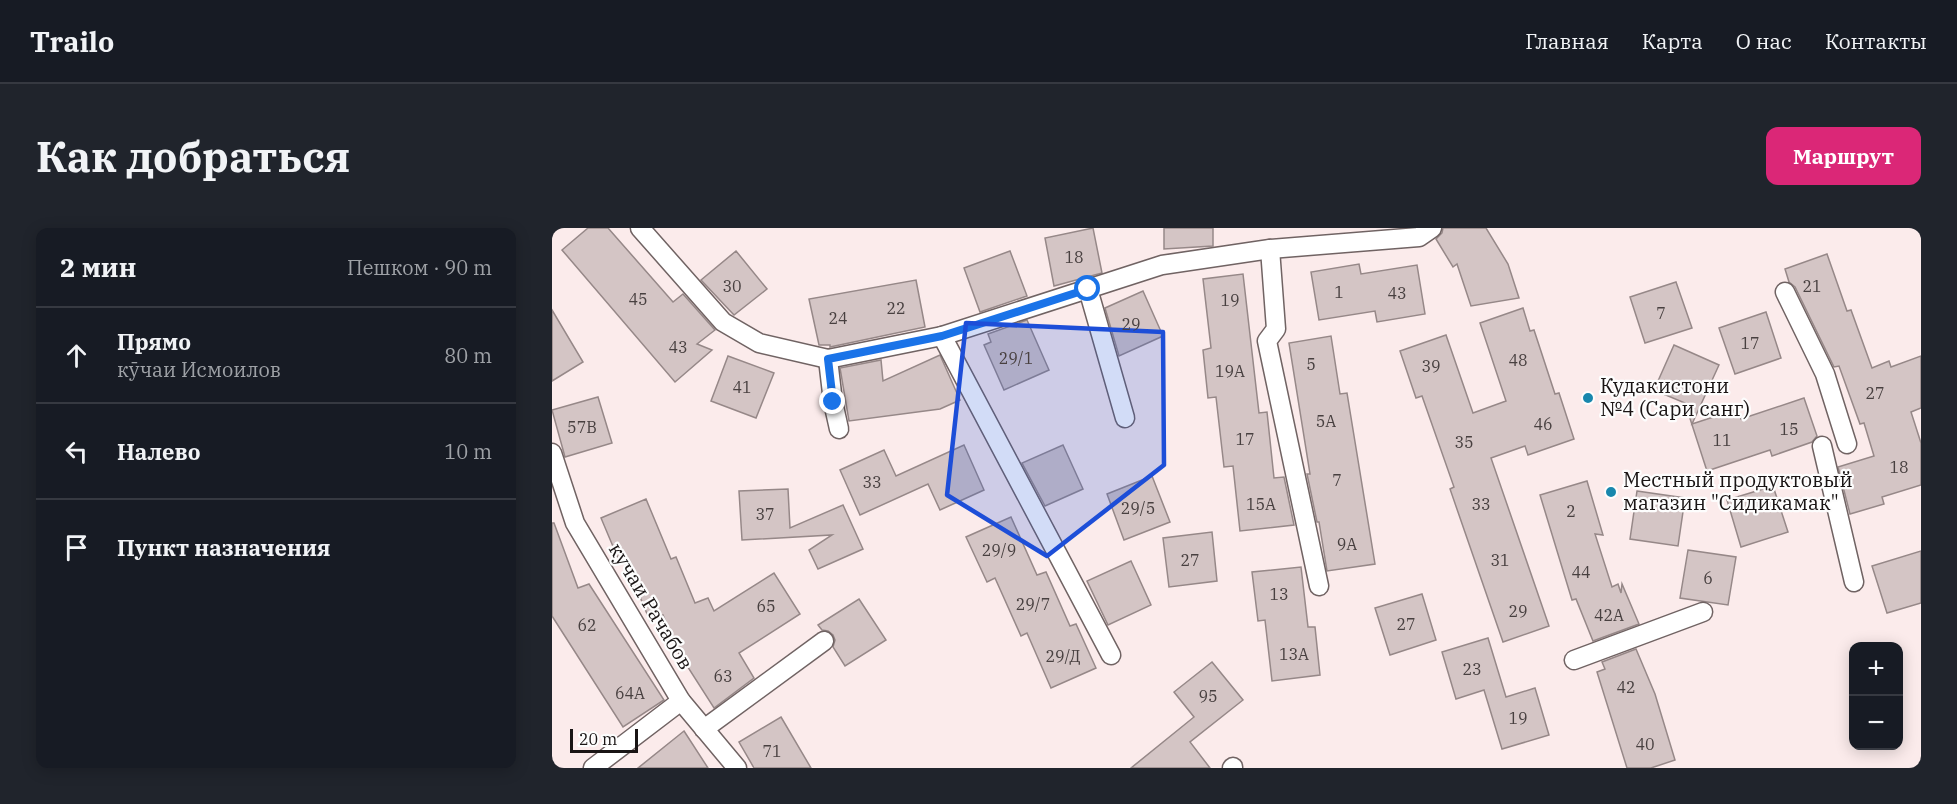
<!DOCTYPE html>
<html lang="ru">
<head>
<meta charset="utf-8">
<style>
	:root { --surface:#171b24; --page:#20242c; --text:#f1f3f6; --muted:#9ea1a6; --line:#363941; --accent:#db2777 }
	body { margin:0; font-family:"IBM Plex Serif",serif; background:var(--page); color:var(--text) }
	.controls { position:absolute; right:18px; bottom:18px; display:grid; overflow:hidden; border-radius:12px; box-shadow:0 3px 15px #0003 }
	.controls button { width:54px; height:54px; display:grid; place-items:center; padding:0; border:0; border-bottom:2px solid var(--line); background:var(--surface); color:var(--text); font:30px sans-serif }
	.scale { position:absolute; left:18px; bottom:15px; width:68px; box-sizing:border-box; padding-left:6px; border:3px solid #191414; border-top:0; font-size:16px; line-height:21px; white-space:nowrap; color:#191414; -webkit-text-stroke:4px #fdfdfd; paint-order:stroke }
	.stop { position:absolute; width:18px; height:18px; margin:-14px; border:4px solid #1a73e8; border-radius:50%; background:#fff }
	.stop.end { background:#1a73e8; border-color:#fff; box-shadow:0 2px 6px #0008 }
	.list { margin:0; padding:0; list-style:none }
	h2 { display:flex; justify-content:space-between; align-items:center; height:78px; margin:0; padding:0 24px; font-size:26px }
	h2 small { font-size:20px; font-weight:400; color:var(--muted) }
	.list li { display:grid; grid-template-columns:39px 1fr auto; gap:18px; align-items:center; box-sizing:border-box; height:96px; padding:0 24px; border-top:2px solid var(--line) }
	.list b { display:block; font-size:22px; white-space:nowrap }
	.list p { margin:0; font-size:20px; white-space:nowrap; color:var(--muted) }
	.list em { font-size:20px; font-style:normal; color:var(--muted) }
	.icon { flex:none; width:33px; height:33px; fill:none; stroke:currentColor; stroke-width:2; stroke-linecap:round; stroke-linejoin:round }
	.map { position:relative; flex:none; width:1369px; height:540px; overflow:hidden; border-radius:12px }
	header { display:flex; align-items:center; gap:36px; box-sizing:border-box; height:84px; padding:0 30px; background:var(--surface); border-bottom:2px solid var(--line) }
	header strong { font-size:28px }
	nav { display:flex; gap:33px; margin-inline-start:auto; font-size:21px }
	.intro { display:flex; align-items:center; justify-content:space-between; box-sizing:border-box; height:144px; padding:0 36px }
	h1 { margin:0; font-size:42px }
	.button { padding:15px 27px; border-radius:12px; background:var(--accent); color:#fff; font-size:21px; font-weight:700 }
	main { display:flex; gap:36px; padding:0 36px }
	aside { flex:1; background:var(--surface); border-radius:12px; box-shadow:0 3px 15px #0003 }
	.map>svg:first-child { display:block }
	.building { fill:#d4c5c5; stroke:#968888; stroke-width:1.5 }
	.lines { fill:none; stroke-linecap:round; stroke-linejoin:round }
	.minor-casing { stroke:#706363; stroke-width:21 }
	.minor { stroke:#fff; stroke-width:18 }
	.route { stroke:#1a73e8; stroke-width:8 }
	.marked { fill:#1d4ed8; fill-opacity:0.2; stroke:#1d4ed8; stroke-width:4.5; stroke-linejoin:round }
	.poi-dot { fill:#1887ad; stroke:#fdfdfd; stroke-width:2 }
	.labels { text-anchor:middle; stroke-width:4.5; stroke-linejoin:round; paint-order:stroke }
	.number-label { font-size:16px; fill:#484040 }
	.poi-label { font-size:20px; fill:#191414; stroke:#fdfdfd; text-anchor:start }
	.street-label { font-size:20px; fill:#191414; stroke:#fdfdfd }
</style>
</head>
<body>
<header>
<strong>Trailo</strong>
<nav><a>Главная</a><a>Карта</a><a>О нас</a><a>Контакты</a></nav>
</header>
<div class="intro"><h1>Как добраться</h1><a class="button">Маршрут</a></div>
<main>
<aside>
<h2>2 мин<small>Пешком · 90 m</small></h2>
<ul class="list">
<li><svg class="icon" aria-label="ahead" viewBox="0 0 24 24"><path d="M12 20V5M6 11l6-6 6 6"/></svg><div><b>Прямо</b><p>кӯчаи Исмоилов</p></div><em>80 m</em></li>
<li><svg class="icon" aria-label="left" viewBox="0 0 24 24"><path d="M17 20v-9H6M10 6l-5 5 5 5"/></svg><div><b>Налево</b></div><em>10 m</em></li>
<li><svg class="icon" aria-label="arrive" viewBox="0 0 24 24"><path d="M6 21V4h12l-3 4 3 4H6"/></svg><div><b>Пункт назначения</b></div></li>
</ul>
</aside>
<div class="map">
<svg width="1369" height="540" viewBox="0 0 1369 540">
	<rect width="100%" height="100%" fill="#fbebeb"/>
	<!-- building -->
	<g class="building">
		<polygon points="36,0 56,0 121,74 131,66 163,102 145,116 160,122 123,154 10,22"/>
		<polygon points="541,0 550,45 502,58 493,10"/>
		<polygon points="612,0 661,0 661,18 612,21"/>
		<polygon points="891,0 934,0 956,36 967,70 919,78 905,36 901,39 884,11 890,5"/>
		<polygon points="184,23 215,61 182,87 149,52"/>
		<polygon points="458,23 475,68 428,84 412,40"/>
		<polygon points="1275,26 1295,83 1299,82 1320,140 1337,133 1339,139 1369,128 1369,180 1359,184 1369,215 1369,257 1330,269 1332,276 1298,286 1286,239 1322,228 1312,195 1308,196 1287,138 1282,139 1243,59 1237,54 1233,41"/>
		<polygon points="807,36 809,46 865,37 873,86 825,94 823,83 767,92 759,44"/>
		<polygon points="691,46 707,185 715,184 722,250 732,249 742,297 688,303 681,238 672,239 664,169 656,170 651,122 659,120 651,51"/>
		<polygon points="364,52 373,99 278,119 278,117 267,117 257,71"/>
		<polygon points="1124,54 1140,100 1093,115 1078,69"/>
		<polygon points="591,63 611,108 567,128 553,80"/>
		<polygon points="971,80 978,103 982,102 1003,166 1007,165 1022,211 976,227 973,218 939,230 997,398 951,414 898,261 902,259 870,168 864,170 848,123 894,107 921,185 954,173 928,95"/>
		<polygon points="0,82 31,134 0,153"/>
		<polygon points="1214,84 1229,130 1183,146 1167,100"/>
		<polygon points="475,92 497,142 452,162 432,117 439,114 436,106"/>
		<polygon points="779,108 788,166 795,165 823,336 775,343 767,294 765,294 755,246 758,246 737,115"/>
		<polygon points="1122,117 1167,137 1140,196 1186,181 1189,191 1252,170 1265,208 1260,214 1220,228 1218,222 1155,243 1133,175 1102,162"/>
		<polygon points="388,127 408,172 388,181 297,193 288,140 329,132 331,153"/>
		<polygon points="176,128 222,145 204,190 159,173"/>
		<polygon points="46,169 60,215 13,229 0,182"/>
		<polygon points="412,217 432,262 388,282 376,256 308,287 288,242 332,222 344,248"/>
		<polygon points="511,217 531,261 493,278 470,235"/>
		<polygon points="600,248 618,294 572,312 555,266"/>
		<polygon points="1035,253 1051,307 1043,306 1060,359 1066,356 1069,365 1070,356 1087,396 1041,413 1024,371 1020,372 988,267"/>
		<polygon points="1221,258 1236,304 1189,319 1175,272"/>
		<polygon points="236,261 238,300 291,277 311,321 266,341 257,322 280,307 190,312 187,263"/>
		<polygon points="1085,263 1133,270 1126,318 1078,311"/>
		<polygon points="94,271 119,331 124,329 143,375 156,370 162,383 222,345 248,386 187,425 202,450 162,480 132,433 130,434 111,387 98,393 73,333 68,335 49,290"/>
		<polygon points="459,289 485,347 494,344 518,398 524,396 544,440 499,460 475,405 469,408 443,350 435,354 414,309"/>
		<polygon points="0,295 2,295 26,360 37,356 112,472 71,499 0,388"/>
		<polygon points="660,304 665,353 617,359 611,310"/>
		<polygon points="1136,322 1184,329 1176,377 1128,370"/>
		<polygon points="1369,323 1369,375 1335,385 1320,338"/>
		<polygon points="579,333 599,377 556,397 535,353"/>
		<polygon points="749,339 756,399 763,399 768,447 720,453 713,392 706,393 700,344"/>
		<polygon points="870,366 884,412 838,427 823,380"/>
		<polygon points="307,371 334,412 293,438 281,419 283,412 281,407 276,403 270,402 266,397"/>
		<polygon points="936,410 954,469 983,460 997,507 950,521 932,462 904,471 890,424"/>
		<polygon points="1084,421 1103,466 1123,532 1099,540 1075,540 1045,444 1053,441 1050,434"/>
		<polygon points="660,434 691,472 638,514 658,540 579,540 642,489 622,464"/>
		<polygon points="229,489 259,540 202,540 187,514"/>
		<polygon points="132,503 156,540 86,540"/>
	</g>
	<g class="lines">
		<defs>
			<g id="minor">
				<polyline points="88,0 171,94 207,115 276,131 390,108 610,37 718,21 867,9 880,0"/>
				<polyline points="718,21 724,101 715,113 767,358"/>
				<polyline points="536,61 573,190"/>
				<polyline points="1233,64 1273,146 1295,216"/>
				<polyline points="390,108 559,427"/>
				<polyline points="276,131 281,174 287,201"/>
				<polyline points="1270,218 1302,354"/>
				<polyline points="0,225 23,295 129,473 185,540"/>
				<polyline points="1022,432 1151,384"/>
				<polyline points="152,501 272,413"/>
				<polyline points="41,540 129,473"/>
				<polyline points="680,540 681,539"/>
			</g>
		</defs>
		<!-- minor casing -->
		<use href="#minor" class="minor-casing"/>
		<!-- minor -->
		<use href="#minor" class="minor"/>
	</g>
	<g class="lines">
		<!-- route -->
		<polyline class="route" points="281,174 276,131 390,108 536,61"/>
	</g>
	<!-- marked area -->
	<path class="marked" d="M414,95L611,104L612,237L495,328L395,267Z"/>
	<!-- markers -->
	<g class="poi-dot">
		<circle cx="1036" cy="170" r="6"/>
		<circle cx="1059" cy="264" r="6"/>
	</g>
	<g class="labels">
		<!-- number labels -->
		<g class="number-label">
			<text x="522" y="35">18</text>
			<text x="180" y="64">30</text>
			<text x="1260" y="64">21</text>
			<text x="787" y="70">1</text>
			<text x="845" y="71">43</text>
			<text x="86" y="77">45</text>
			<text x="678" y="78">19</text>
			<text x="344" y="86">22</text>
			<text x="1109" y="91">7</text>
			<text x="286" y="96">24</text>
			<text x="579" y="102">29</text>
			<text x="1198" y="121">17</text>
			<text x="126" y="125">43</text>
			<text x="464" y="136">29/1</text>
			<text x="966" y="138">48</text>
			<text x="759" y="142">5</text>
			<text x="879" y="144">39</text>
			<text x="678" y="149">19А</text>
			<text x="190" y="165">41</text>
			<text x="1323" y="171">27</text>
			<text x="774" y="199">5А</text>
			<text x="991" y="202">46</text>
			<text x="30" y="205">57В</text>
			<text x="1237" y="207">15</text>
			<text x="693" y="217">17</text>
			<text x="1170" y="218">11</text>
			<text x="912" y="220">35</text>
			<text x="1347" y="245">18</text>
			<text x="785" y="258">7</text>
			<text x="320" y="260">33</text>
			<text x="709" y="282">15А</text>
			<text x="929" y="282">33</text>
			<text x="586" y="286">29/5</text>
			<text x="1019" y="289">2</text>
			<text x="213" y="292">37</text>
			<text x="795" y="322">9А</text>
			<text x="447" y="328">29/9</text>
			<text x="638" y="338">27</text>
			<text x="948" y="338">31</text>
			<text x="1029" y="350">44</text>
			<text x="1156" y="356">6</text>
			<text x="727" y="372">13</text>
			<text x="481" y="382">29/7</text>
			<text x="214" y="384">65</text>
			<text x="966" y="389">29</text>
			<text x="1057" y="393">42А</text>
			<text x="854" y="402">27</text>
			<text x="35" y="403">62</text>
			<text x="742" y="432">13А</text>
			<text x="511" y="434">29/Д</text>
			<text x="920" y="447">23</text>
			<text x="171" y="454">63</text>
			<text x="1074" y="465">42</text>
			<text x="78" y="471">64А</text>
			<text x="656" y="474">95</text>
			<text x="966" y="496">19</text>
			<text x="1093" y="522">40</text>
			<text x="220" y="529">71</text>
		</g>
		<!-- poi labels -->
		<g class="poi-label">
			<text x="1048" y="165">Кудакистони<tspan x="1048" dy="23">№4 (Сари санг)</tspan></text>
			<text x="1071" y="259">Местный продуктовый<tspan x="1071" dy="23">магазин "Сидикамак"</tspan></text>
		</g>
		<!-- street labels -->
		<g class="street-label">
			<text transform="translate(99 378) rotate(59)" y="7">кучаи Рачабов</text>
		</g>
	</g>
</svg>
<div class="controls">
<button>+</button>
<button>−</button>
</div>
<div class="scale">20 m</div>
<div class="stop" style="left:536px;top:61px"></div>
<div class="stop end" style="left:281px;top:174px"></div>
</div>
</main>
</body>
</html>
